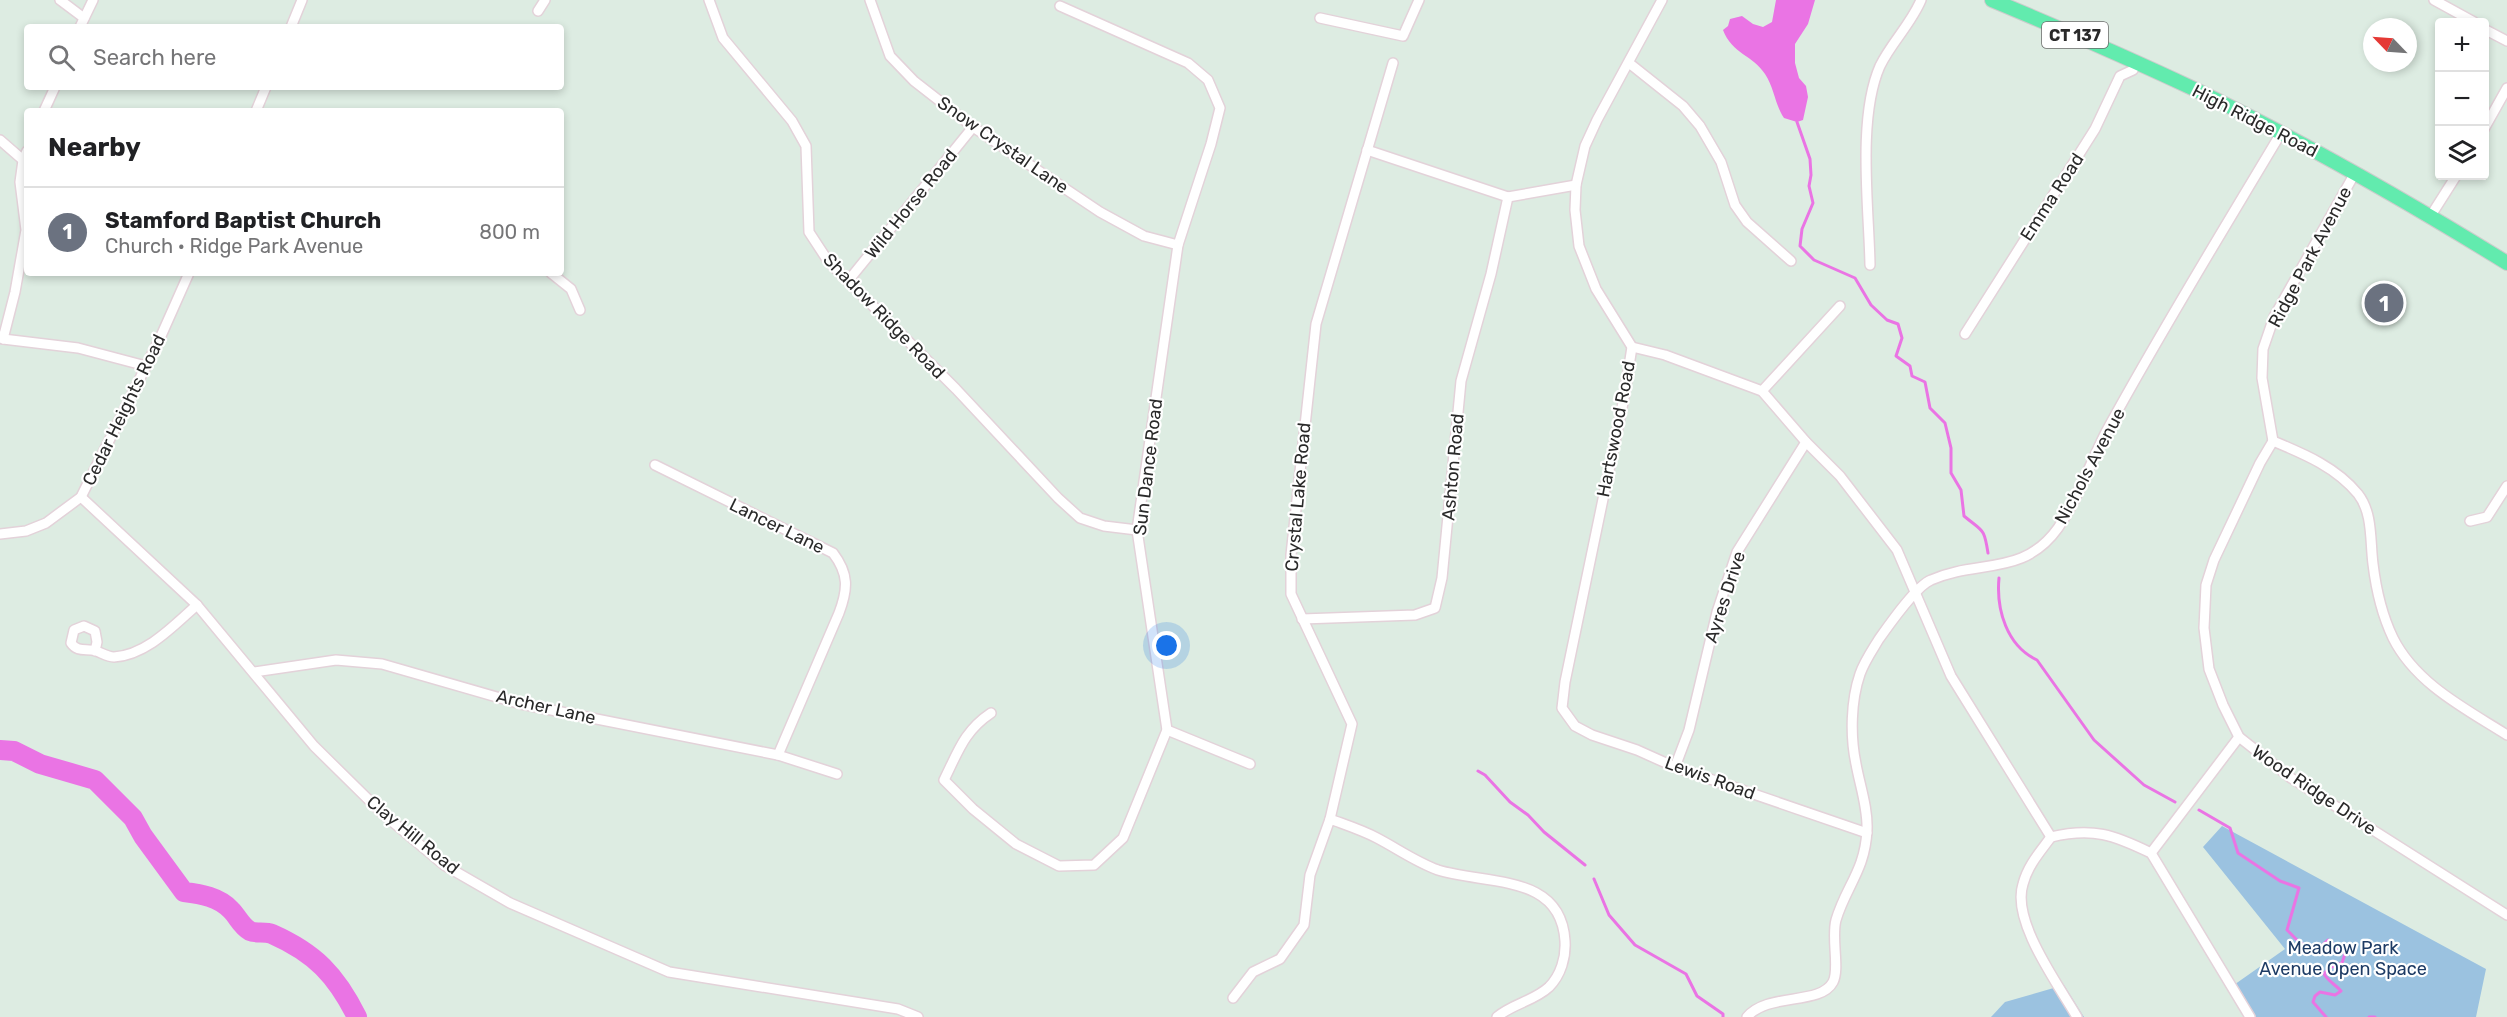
<!DOCTYPE html>
<html lang="en">
<head>
<meta charset="utf-8">
<style>
	:root { --surface:#fff; --page:#f2f2f2; --text:#202124; --muted:#757577; --line:#e0e0e0; --accent:#ea580c }
	body { margin:0; font-family:Rubik,sans-serif; background:var(--page); color:var(--text) }
	.controls { position:absolute; right:18px; top:18px; display:grid; overflow:hidden; border-radius:6px; box-shadow:0 3px 9px #0003 }
	.controls button { width:54px; height:54px; display:grid; place-items:center; padding:0; border:0; border-bottom:2px solid var(--line); background:var(--surface); color:var(--text); font:30px sans-serif }
	.compass { position:absolute; left:2363px; top:18px; width:54px; height:54px; border-radius:50%; background:var(--surface); box-shadow:0 3px 9px #0003; rotate:295deg }
	.you { position:absolute; left:1167px; top:646px; width:21px; height:21px; margin:-15px; border:4px solid #fff; border-radius:50%; background:#1a73e8; box-shadow:0 0 0 9px #1a73e833 }
	.badge { display:grid; place-items:center; width:39px; height:39px; border-radius:50%; background:var(--accent); color:#fff; font-size:20px; font-weight:700 }
	.pin { position:absolute; translate:-50% -50%; border:3px solid #fff; box-shadow:0 2px 6px #0006 }
	.list { margin:0; padding:0; list-style:none }
	h2 { display:flex; justify-content:space-between; align-items:center; height:78px; margin:0; padding:0 24px; font-size:26px }
	h2 small { font-size:20px; font-weight:400; color:var(--muted) }
	.list li { display:grid; grid-template-columns:39px 1fr auto; gap:18px; align-items:center; box-sizing:border-box; height:90px; padding:0 24px; border-top:2px solid var(--line) }
	.list b { display:block; font-size:22px; white-space:nowrap }
	.list p { margin:0; font-size:20px; white-space:nowrap; color:var(--muted) }
	.list em { font-size:20px; font-style:normal; color:var(--muted) }
	.icon { flex:none; width:33px; height:33px; fill:none; stroke:currentColor; stroke-width:2; stroke-linecap:round; stroke-linejoin:round }
	.map { position:relative; flex:none; width:2507px; height:1017px; overflow:hidden }
	.search { position:absolute; background:var(--surface); box-shadow:0 3px 9px #0003; left:24px; top:24px; width:540px; height:66px; display:flex; align-items:center; gap:15px; box-sizing:border-box; padding:0 21px; border-radius:6px; color:var(--muted); font-size:22px }
	.panel { position:absolute; background:var(--surface); box-shadow:0 3px 9px #0003; left:24px; top:108px; width:540px; height:168px; border-radius:6px }
	.map>svg:first-child { display:block }
	.green { fill:#9bc2e0 }
	.water { fill:#ea74e4 }
	.lines { fill:none; stroke-linecap:round; stroke-linejoin:round }
	.stream { stroke:#ea74e4; stroke-width:3 }
	.river { stroke:#ea74e4; stroke-width:20 }
	.minor-casing { stroke:#e3d2d9; stroke-width:12 }
	.primary-casing { stroke:#ccc; stroke-width:16 }
	.minor { stroke:#fff; stroke-width:9 }
	.primary { stroke:#62ebae; stroke-width:14 }
	.labels { text-anchor:middle; stroke-width:4.5; stroke-linejoin:round; paint-order:stroke }
	.shield { fill:#fff; stroke:#6a6a6a; stroke-width:1.5 }
	.shield-label { font-size:16px; font-weight:bold; fill:#2a2a2a }
	.street-label { font-size:18px; fill:#2a2a2a; stroke:#fff }
	.park-label { font-size:18px; fill:#1d3b65; stroke:#fff }
</style>
</head>
<body>
<div class="map">
<svg width="2507" height="1017" viewBox="0 0 2507 1017">
	<rect width="100%" height="100%" fill="#ddece2"/>
	<!-- green -->
	<g class="green">
		<polygon points="2222,826 2486,969 2476,1017 2247,1017 2231,987 2285,949 2203,847"/>
		<polygon points="2064,985 2084,1017 1991,1017 2005,1002"/>
	</g>
	<!-- water -->
	<path class="water" d="M1776,0H1815L1808,24L1795,44V63L1799,78L1806,86L1808,97L1803,120L1797,122L1784,118C1775,105 1774,87 1765,74C1753,55 1732,54 1723,30L1728,26L1730,19L1742,16L1753,24L1763,27L1772,22Z"/>
	<g class="lines">
		<!-- stream -->
		<g class="stream">
			<path d="M1797,122L1810,159L1811,175L1809,186L1813,203L1802,229L1800,246L1814,260L1855,278L1871,305L1887,320L1898,324L1902,338L1896,356L1910,366L1912,376L1925,382L1930,408L1945,423L1951,448V473L1961,490L1964,516C1983,532 1984,527 1988,553"/>
			<path d="M1999,578C1996,610 2007,646 2037,660L2094,740L2144,785L2175,802"/>
			<polyline points="1478,771 1485,775 1510,802 1528,815 1544,832 1585,865"/>
			<path d="M2199,810L2230,828L2238,853L2280,881L2299,888L2287,930L2300,943L2317,950L2328,940L2345,954L2342,963L2329,968L2324,974C2329,982 2335,984 2341,991L2335,995L2320,992L2315,996L2313,1002L2326,1017"/>
			<polyline points="1594,879 1609,915 1635,945 1686,974 1697,996 1723,1014 1723,1017"/>
			<polyline points="2369,1017 2375,1017"/>
		</g>
		<!-- river -->
		<path class="river" d="M0,750L14,751L40,764L95,780L133,818L143,836L184,892C201,894 219,897 231,910C238,917 241,926 250,931C256,934 265,931 272,934C315,953 336,975 357,1017"/>
		<defs>
			<g id="minor">
				<polyline points="60,0 84,18"/>
				<polyline points="709,0 723,38 792,121 806,146 809,232 828,261 956,389 1058,498 1080,518 1104,526 1137,530"/>
				<polyline points="870,0 890,56 914,81 973,127 1100,212 1144,236 1178,245"/>
				<polyline points="1662,0 1597,120 1585,146 1576,185 1575,210 1579,246 1596,289 1632,347 1624,398 1565,682 1562,708 1575,726 1592,735 1637,750 1675,767 1867,833"/>
				<polyline points="2434,0 2474,22"/>
				<polyline points="538,11 545,0"/>
				<polyline points="1320,18 1403,36 1419,0"/>
				<polyline points="80,27 93,0"/>
				<polyline points="291,27 302,0"/>
				<polyline points="2484,29 2507,41"/>
				<polyline points="1629,63 1683,106 1700,126 1721,162 1735,205 1747,222 1791,261"/>
				<polyline points="44,111 55,87"/>
				<polyline points="256,111 266,87"/>
				<polyline points="2484,129 2507,88"/>
				<polyline points="0,140 23,160"/>
				<polyline points="1367,150 1508,197 1576,185"/>
				<polyline points="2430,217 2456,176"/>
				<path d="M1870,265C1869,208 1857,118 1880,66C1891,43 1911,24 1921,0"/>
				<polyline points="551,273 571,289 580,310"/>
				<polyline points="848,281 973,127"/>
				<polyline points="1965,334 2095,129 2120,76 2133,70 2137,63"/>
				<polyline points="0,336 3,339 78,348 146,366"/>
				<polyline points="3,339 15,292 26,230 20,182 23,160 27,151"/>
				<polyline points="1632,347 1665,355 1762,391 1806,442 1840,476 1897,550 1951,676 2051,837"/>
				<polyline points="1762,391 1840,306"/>
				<polyline points="2273,441 2260,463 2214,560 2206,585 2204,628 2209,669 2223,705 2239,737 2291,778 2507,915"/>
				<path d="M2273,441C2304,454 2336,467 2358,494C2373,513 2370,541 2373,564C2376,589 2382,615 2393,638C2416,684 2466,709 2507,735"/>
				<polyline points="2273,441 2262,378 2263,349 2274,317 2355,173"/>
				<path d="M655,465L833,553C849,574 848,589 839,613L778,755"/>
				<polyline points="81,497 197,605 314,746 382,813 444,865 510,903 669,972 898,1009 918,1017"/>
				<polyline points="2470,521 2487,517 2507,486"/>
				<polyline points="0,534 26,531 46,523 81,497 161,336 189,273"/>
				<polyline points="1302,619 1415,615 1435,608 1442,578 1461,381 1491,274 1508,197"/>
				<path d="M95,651L97,642L95,631L84,626L74,630L71,643C78,653 86,648 96,651C102,653 107,657 114,657C147,655 174,625 197,605"/>
				<polyline points="254,672 336,660 382,664 521,704 778,755 837,774"/>
				<path d="M991,713C964,731 958,752 944,780L973,809L1016,844L1059,866L1094,865L1123,838L1167,730L1137,530L1178,245L1211,144L1220,108L1208,80L1188,63L1060,6"/>
				<polyline points="1167,730 1250,764"/>
				<polyline points="1675,767 1689,730 1717,612 1737,552 1806,442"/>
				<path d="M1330,819C1346,825 1362,830 1377,838C1398,849 1416,862 1438,870C1486,885 1561,873 1565,941C1566,957 1561,975 1549,987C1534,1001 1512,1004 1497,1017"/>
				<path d="M2051,837C2093,827 2114,835 2151,853L2250,1017"/>
				<path d="M2051,837C2040,852 2028,865 2023,884C2011,921 2058,984 2077,1017"/>
				<polyline points="2151,853 2239,737"/>
				<polyline points="1233,998 1253,972 1280,959 1304,925 1310,875 1330,819 1352,724 1291,594 1291,555 1316,324 1393,63"/>
				<path d="M1747,1017C1768,992 1820,1006 1833,982C1840,969 1831,938 1836,920C1846,886 1865,871 1867,830C1868,808 1860,786 1856,764C1850,736 1851,700 1860,674C1864,662 1873,649 1879,639C1889,625 1916,586 1931,580C1978,559 2023,577 2058,528C2078,499 2090,463 2106,432C2161,331 2222,232 2281,133"/>
			</g>
			<path id="primary" d="M1992,0C2059,28 2126,57 2192,88C2300,140 2405,200 2507,263"/>
		</defs>
		<!-- minor casing -->
		<use href="#minor" class="minor-casing"/>
		<!-- primary casing -->
		<use href="#primary" class="primary-casing"/>
		<!-- minor -->
		<use href="#minor" class="minor"/>
		<!-- primary -->
		<use href="#primary" class="primary"/>
	</g>
	<g class="labels">
		<!-- shield labels -->
		<rect class="shield" x="2042" y="22" width="66" height="26" rx="4.5"/>
		<g class="shield-label">
			<text x="2075" y="41">CT 137</text>
		</g>
		<!-- street labels -->
		<g class="street-label">
			<text transform="translate(2255 121) rotate(27)" y="6">High Ridge Road</text>
			<text transform="translate(1003 145) rotate(35)" y="6">Snow Crystal Lane</text>
			<text transform="translate(2052 197) rotate(-57)" y="6">Emma Road</text>
			<text transform="translate(911 204) rotate(-51)" y="6">Wild Horse Road</text>
			<text transform="translate(2310 257) rotate(-62)" y="6">Ridge Park Avenue</text>
			<text transform="translate(884 316) rotate(46)" y="6">Shadow Ridge Road</text>
			<text transform="translate(124 410) rotate(-64)" y="6">Cedar Heights Road</text>
			<text transform="translate(1616 429) rotate(-79)" y="6">Hartswood Road</text>
			<text transform="translate(2090 466) rotate(-62)" y="6">Nichols Avenue</text>
			<text transform="translate(1148 467) rotate(-83)" y="6">Sun Dance Road</text>
			<text transform="translate(1453 467) rotate(-85)" y="6">Ashton Road</text>
			<text transform="translate(1298 497) rotate(-85)" y="6">Crystal Lake Road</text>
			<text transform="translate(777 526) rotate(26)" y="6">Lancer Lane</text>
			<text transform="translate(1725 597) rotate(-72)" y="6">Ayres Drive</text>
			<text transform="translate(546 707) rotate(13)" y="6">Archer Lane</text>
			<text transform="translate(1710 778) rotate(20)" y="6">Lewis Road</text>
			<text transform="translate(2314 790) rotate(34)" y="6">Wood Ridge Drive</text>
			<text transform="translate(413 835) rotate(39)" y="6">Clay Hill Road</text>
		</g>
		<!-- park labels -->
		<g class="park-label">
			<text x="2343" y="954">Meadow Park<tspan x="2343" dy="21">Avenue Open Space</tspan></text>
		</g>
	</g>
</svg>
<div class="controls">
<button>+</button>
<button>−</button>
<button><svg class="icon" aria-label="layers" viewBox="0 0 24 24"><path d="M12 4l9 5-9 5-9-5zM3 14l9 5 9-5"/></svg></button>
</div>
<svg class="compass" viewBox="-18 -18 36 36"><path d="M0-13l5 13h-10z" fill="#e53935"/><path d="M0 13l5-13h-10z" fill="#757577"/></svg>
<div class="you"></div>
<div class="pin badge" style="left:2384px;top:303px;background:#6b7280">1</div>
<div class="search"><svg class="icon" aria-label="search" viewBox="0 0 24 24"><circle cx="10" cy="10" r="6"/><path d="M15 15l6 6"/></svg>Search here</div>
<section class="panel">
<h2>Nearby<small></small></h2>
<ul class="list">
<li><span class="badge" style="background:#6b7280">1</span><div><b>Stamford Baptist Church</b><p>Church · Ridge Park Avenue</p></div><em>800 m</em></li>
</ul>
</section>
</div>
</body>
</html>
